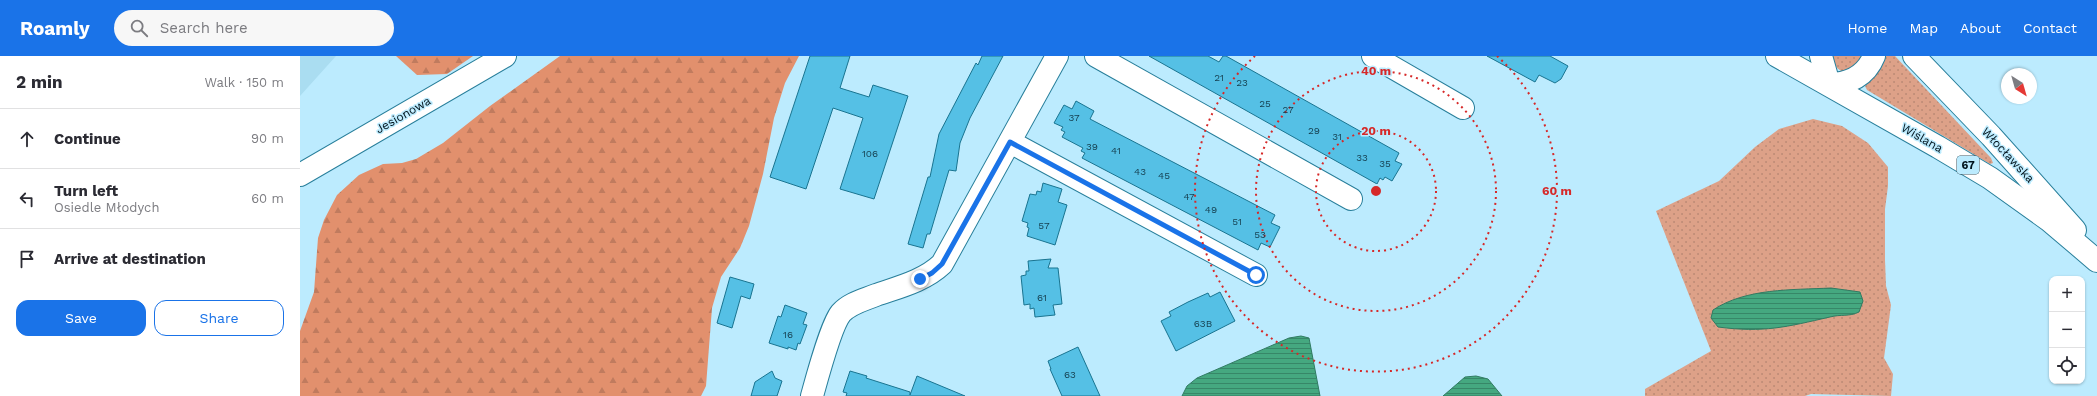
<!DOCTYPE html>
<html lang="en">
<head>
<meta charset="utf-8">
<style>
	:root { --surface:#fff; --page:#f7f7f7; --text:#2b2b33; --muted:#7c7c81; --line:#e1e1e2; --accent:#1a73e8 }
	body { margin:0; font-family:"Work Sans",sans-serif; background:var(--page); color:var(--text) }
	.controls { position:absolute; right:12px; bottom:12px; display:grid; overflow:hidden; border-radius:8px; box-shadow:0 1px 3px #0004 }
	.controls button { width:36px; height:36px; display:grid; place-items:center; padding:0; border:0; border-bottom:1px solid var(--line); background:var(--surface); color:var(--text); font:20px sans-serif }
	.compass { position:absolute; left:1701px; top:12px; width:36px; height:36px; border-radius:50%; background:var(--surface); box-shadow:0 1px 3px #0004; rotate:143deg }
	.stop { position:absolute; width:12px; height:12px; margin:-9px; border:3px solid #1a73e8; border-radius:50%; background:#fff }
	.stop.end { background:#1a73e8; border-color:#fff; box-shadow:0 1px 4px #0008 }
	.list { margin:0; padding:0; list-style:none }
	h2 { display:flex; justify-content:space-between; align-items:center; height:52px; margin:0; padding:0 16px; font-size:17px }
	h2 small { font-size:13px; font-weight:400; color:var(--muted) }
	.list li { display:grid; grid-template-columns:26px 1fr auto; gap:12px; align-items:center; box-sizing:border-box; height:60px; padding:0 16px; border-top:1px solid var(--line) }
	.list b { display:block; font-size:15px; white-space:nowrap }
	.list p { margin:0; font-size:13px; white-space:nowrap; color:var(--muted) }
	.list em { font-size:13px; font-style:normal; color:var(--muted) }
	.actions { display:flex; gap:8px; padding:12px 16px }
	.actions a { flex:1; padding:9px 0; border:1px solid var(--accent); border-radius:12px; text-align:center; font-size:14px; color:var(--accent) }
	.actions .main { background:var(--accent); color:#fff }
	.icon { flex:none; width:22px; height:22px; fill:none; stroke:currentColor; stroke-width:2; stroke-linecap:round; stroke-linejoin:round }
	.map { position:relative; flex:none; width:1797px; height:340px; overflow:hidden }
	header { display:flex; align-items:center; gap:24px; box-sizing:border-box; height:56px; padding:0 20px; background:var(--accent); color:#fff }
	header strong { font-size:19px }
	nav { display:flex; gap:22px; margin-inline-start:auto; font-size:14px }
	.search { width:280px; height:36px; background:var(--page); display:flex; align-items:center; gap:10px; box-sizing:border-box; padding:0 14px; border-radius:22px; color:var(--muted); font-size:15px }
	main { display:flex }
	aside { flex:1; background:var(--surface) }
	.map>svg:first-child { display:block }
	.built { fill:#aaddf1 }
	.grass { fill:url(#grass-dots) }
	.forest { fill:url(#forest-firs) }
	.water { fill:url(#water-rules); stroke:#307b62 }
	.building { fill:#55c0e5; stroke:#197490 }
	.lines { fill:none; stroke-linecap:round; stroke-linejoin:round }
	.minor-casing { stroke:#287f9b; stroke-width:24 }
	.major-casing { stroke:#287f9b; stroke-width:24 }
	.minor { stroke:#fff; stroke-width:22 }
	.major { stroke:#fff; stroke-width:22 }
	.route { stroke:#1a73e8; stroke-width:5 }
	.ring { fill:none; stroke:#d62828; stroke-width:2; stroke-dasharray:2 4 }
	.labels { text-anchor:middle; stroke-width:3; stroke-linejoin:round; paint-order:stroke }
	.number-label { font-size:10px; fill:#153e4e }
	.shield { fill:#bcebfe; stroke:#38535f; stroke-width:1 }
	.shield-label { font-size:11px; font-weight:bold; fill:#00121b }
	.street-label { font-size:12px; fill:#00121b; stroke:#bcebfe }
	.centre { fill:#d62828; stroke:#bcebfe; stroke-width:2 }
	.ring-label { font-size:12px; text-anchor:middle; font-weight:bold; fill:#d62828; stroke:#bcebfe; stroke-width:3; stroke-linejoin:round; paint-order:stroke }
</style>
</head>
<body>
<header>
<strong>Roamly</strong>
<div class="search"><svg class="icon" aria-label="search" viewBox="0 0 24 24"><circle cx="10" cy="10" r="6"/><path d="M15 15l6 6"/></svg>Search here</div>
<nav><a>Home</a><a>Map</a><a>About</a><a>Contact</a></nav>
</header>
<main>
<aside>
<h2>2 min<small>Walk · 150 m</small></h2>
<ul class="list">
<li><svg class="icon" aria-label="ahead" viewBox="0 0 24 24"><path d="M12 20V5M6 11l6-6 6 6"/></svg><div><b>Continue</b></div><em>90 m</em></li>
<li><svg class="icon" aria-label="left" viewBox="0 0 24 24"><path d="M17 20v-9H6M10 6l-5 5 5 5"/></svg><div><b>Turn left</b><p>Osiedle Młodych</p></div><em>60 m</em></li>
<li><svg class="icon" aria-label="arrive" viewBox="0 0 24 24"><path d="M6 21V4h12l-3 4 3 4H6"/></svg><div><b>Arrive at destination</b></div></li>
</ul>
<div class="actions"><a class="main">Save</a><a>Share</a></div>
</aside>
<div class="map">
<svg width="1797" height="340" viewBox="0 0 1797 340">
	<defs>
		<pattern id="grass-dots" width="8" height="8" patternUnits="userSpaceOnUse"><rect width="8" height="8" fill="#dda188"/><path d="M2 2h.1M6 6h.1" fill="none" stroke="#bc8a75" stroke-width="1.8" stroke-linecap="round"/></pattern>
		<pattern id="forest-firs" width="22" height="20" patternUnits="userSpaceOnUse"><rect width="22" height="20" fill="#e2906d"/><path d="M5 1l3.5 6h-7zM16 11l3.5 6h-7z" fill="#c07b5e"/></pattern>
		<pattern id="water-rules" width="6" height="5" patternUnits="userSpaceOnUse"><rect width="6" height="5" fill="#45a880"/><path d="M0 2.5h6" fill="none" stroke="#378768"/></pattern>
	</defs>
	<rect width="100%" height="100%" fill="#bcebfe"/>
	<!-- built -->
	<polygon class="built" points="0,0 36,0 0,40"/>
	<!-- grass -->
	<g class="grass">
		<polygon points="1531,0 1565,0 1560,8 1544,17 1537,12"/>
		<polygon points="1584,0 1595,0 1691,102 1693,107 1690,108 1567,34 1565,30 1575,20"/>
		<polygon points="1513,63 1542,70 1568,87 1588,111 1588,130 1585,153 1585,204 1586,230 1591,249 1584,302 1593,318 1591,340 1511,338 1505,340 1345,340 1345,333 1411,295 1356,155 1419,125 1455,91 1479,73"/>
	</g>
	<!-- forest -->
	<g class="forest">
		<polygon points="96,0 173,0 147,18 117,19"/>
		<polygon points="499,0 485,27 474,62 463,118 449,170 440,192 421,221 412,252 406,330 401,340 0,340 0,275 14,236 18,182 24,164 37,139 59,119 83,108 102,107 116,103 143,87 190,50 260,0"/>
	</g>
	<!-- water -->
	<g class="water">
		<path d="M1531,232L1560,236L1563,245L1559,256C1549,261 1541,258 1530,261C1486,271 1464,277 1418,271L1411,262L1413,254C1446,232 1492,234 1531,232Z"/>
		<polygon points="1001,280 1009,282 1020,340 882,340 887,330 897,322 989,282"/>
		<polygon points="1176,320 1188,323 1202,340 1143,340 1165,321"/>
	</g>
	<!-- building -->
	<g class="building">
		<polygon points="510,0 550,0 540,32 569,41 573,29 608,40 574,143 540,133 563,62 533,52 506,133 470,121"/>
		<polygon points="682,0 703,0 670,62 660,87 656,115 649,114 630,178 627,178 623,192 608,188 628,121 630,121 639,78 676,7 678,9"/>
		<polygon points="849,0 908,0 919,6 923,0 926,0 1099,97 1095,105 1102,108 1092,125 1085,121 1083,124 1080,122 1077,128"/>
		<polygon points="1187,0 1250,0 1268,10 1261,23 1255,27 1239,19 1235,26"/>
		<polygon points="776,45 794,55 790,63 975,159 971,167 980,171 970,191 961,187 958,194 782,102 785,97 781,95 783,92 762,81 765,76 761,74 763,71 754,67 764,49 772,53"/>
		<polygon points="743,127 762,133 758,146 767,149 755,189 727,180 729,172 727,171 728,167 722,165 730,138 736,139 737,135 741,136"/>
		<polygon points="751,203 748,212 758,212 762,248 753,249 755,259 735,261 734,252 730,253 730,248 724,249 721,220 726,219 726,215 729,215 728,205"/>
		<polygon points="430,221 454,228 450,243 441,240 432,272 417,267"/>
		<polygon points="920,236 935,265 876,295 861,265 871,260 869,256 888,246 908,237 910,241"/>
		<polygon points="485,249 507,257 503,268 507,269 500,288 498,287 496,294 488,291 488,293 469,287 478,260 481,261"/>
		<polygon points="778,291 800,340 762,340 750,313 751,313 748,305"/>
		<polygon points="472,315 475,322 482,325 477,340 451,340 455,326"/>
		<polygon points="550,315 567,320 566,322 610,336 610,339 617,320 665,340 546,340 547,337 543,336"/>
	</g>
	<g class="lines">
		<defs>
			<g id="minor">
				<polyline points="796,0 1051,143"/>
				<polyline points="1073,0 1163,52"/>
				<polyline points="710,86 956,219"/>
				<polyline points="0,119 205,0"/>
				<path d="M512,340C517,322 531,269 541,257C550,247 564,244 576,239C599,231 624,225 642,208L757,0"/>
			</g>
			<g id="major">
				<polyline points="1477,0 1638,91 1690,122 1750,165 1797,205"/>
				<polyline points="1521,0 1529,28"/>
				<polyline points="1614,0 1691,80 1775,174"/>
				<path d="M1529,28C1549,28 1566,20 1574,0"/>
			</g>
		</defs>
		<!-- minor casing -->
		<use href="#minor" class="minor-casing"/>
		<!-- major casing -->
		<use href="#major" class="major-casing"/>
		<!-- minor -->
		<use href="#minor" class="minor"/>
		<!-- major -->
		<use href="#major" class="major"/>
	</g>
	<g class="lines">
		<!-- route -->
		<polyline class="route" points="620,223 632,217 642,208 710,86 956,219"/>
	</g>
	<!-- distance rings -->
	<g class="ring">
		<circle cx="1076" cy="135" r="60"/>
		<circle cx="1076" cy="135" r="120"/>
		<path d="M1197 0A181 181 0 1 1 955 0"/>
	</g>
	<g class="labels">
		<!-- number labels -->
		<g class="number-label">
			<text x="919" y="25">21</text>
			<text x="942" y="30">23</text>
			<text x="965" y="51">25</text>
			<text x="988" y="57">27</text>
			<text x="774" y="65">37</text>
			<text x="1014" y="78">29</text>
			<text x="1037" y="84">31</text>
			<text x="792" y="94">39</text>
			<text x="816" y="98">41</text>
			<text x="570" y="101">106</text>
			<text x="1062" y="105">33</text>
			<text x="1085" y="111">35</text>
			<text x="840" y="119">43</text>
			<text x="864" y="123">45</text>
			<text x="889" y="144">47</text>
			<text x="911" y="157">49</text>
			<text x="937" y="169">51</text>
			<text x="744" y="173">57</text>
			<text x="960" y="182">53</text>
			<text x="742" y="245">61</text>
			<text x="903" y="271">63B</text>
			<text x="488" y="282">16</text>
			<text x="770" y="322">63</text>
		</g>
		<!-- shield labels -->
		<rect class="shield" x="1657" y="100" width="22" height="18" rx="3"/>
		<g class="shield-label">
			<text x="1668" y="113">67</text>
		</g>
		<!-- street labels -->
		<g class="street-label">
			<text transform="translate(103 59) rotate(-30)" y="4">Jesionowa</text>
			<text transform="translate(1622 82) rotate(30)" y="4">Wiślana</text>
			<text transform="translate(1708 99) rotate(47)" y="4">Włocławska</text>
		</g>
	</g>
	<circle cx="1076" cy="135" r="6" class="centre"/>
	<g class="ring-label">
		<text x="1076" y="19">40 m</text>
		<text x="1076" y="79">20 m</text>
		<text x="1257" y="139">60 m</text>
	</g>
</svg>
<div class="controls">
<button>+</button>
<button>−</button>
<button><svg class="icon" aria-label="locate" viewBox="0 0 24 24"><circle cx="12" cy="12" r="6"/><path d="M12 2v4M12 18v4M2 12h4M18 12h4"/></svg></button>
</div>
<svg class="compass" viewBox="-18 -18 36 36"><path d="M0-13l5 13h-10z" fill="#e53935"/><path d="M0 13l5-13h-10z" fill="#7c7c81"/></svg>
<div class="stop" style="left:956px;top:219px"></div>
<div class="stop end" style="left:620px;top:223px"></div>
</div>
</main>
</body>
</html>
